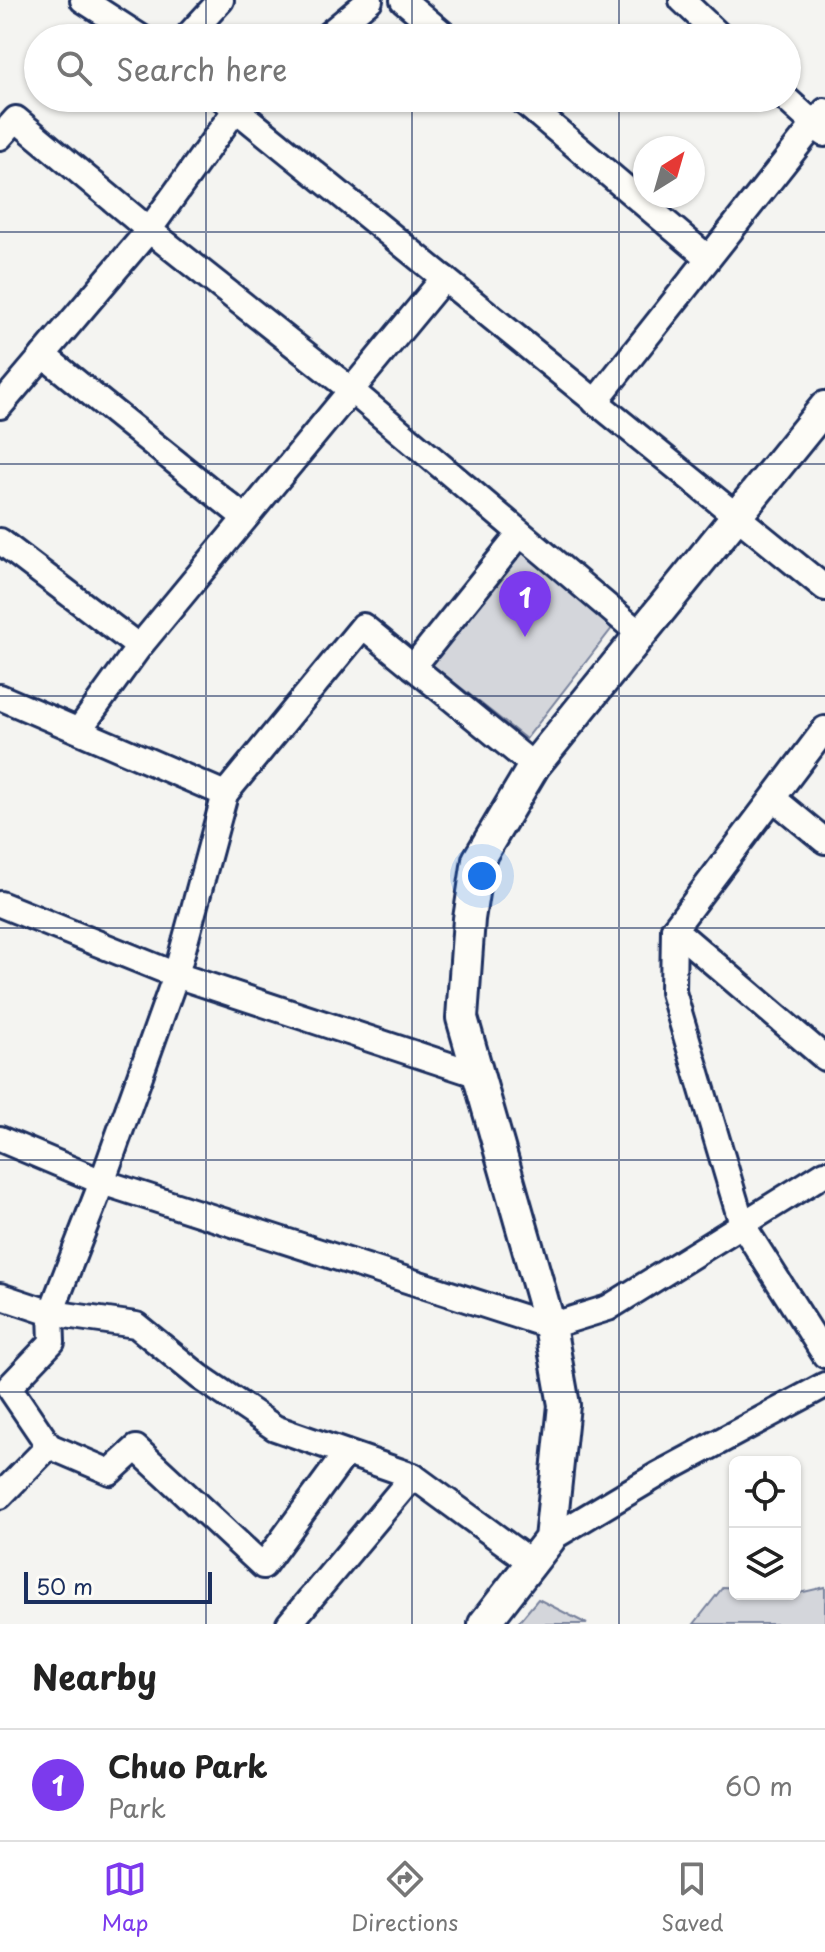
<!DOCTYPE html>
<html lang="en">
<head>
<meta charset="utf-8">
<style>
	:root { --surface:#fff; --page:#f2f2f2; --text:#222; --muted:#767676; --line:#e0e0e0; --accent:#7c3aed }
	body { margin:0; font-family:"Playpen Sans",sans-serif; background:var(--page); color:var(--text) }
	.controls { position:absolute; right:24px; bottom:24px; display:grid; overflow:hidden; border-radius:12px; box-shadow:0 2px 6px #0004 }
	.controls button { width:72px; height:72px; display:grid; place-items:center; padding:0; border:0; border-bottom:2px solid var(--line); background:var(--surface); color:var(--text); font:40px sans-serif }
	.compass { position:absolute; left:633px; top:136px; width:72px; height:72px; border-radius:50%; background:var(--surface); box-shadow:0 2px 6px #0004; rotate:37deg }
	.scale { position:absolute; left:24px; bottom:20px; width:188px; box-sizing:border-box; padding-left:8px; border:4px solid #1b2f5e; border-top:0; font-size:22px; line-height:28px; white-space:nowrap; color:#1b2f5e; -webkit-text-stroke:6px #fdfcf7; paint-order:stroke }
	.you { position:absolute; left:482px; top:876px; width:28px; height:28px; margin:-20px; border:6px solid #fff; border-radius:50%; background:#1a73e8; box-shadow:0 0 0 12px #1a73e833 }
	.badge { display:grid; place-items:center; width:52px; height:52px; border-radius:50%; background:var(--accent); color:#fff; font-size:26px; font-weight:700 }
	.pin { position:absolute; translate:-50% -66px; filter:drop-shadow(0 2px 4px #0008) }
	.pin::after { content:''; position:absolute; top:42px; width:28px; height:24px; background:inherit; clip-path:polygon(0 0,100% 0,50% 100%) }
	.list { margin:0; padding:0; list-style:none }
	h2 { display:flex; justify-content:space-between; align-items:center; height:104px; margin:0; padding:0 32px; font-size:34px }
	h2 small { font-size:26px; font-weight:400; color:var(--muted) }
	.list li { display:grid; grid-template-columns:52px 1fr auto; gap:24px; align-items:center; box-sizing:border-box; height:112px; padding:0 32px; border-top:2px solid var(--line) }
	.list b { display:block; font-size:30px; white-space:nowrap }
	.list p { margin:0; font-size:26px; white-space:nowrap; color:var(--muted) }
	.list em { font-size:26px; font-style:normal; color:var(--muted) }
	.icon { flex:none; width:44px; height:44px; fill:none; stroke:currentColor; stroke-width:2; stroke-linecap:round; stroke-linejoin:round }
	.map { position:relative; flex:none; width:825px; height:1624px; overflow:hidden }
	.search { position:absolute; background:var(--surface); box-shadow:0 2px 6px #0004; left:24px; right:24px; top:24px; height:88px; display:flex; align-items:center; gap:20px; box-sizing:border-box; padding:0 28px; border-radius:44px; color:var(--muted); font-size:30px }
	.sheet { height:216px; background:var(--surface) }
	nav { display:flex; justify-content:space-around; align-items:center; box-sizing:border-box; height:112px; border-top:2px solid var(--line); background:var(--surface); font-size:22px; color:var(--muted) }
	nav a { display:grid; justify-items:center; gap:4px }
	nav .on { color:var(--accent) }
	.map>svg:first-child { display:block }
	.green { fill:#d4d6db; stroke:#78829c; stroke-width:2 }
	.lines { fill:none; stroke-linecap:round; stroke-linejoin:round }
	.minor-casing { stroke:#1b2f5e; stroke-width:30 }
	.tertiary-casing { stroke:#1b2f5e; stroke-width:36 }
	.minor { stroke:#fdfcf7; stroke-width:24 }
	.tertiary { stroke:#fdfcf7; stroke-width:30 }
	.grid { fill:none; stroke:#1b2f5e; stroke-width:2; stroke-opacity:0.55 }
</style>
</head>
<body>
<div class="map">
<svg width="825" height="1624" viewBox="0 0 825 1624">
	<rect width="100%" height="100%" fill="#f4f4f1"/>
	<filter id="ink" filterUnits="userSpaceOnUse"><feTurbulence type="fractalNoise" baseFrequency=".0125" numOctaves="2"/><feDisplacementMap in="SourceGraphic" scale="16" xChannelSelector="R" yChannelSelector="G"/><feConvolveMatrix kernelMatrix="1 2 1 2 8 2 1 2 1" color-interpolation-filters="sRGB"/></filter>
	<g filter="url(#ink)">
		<!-- green -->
		<g class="green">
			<polygon points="519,544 623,614 526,739 426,660"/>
			<polygon points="723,1587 735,1588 735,1594 795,1594 825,1587 825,1624 694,1624"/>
			<polygon points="538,1599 587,1624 517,1624"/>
		</g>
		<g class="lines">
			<defs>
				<g id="minor">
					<polyline points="83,0 142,38"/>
					<polyline points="403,0 448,38"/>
					<polyline points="682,0 722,38"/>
					<polyline points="186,38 221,0"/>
					<polyline points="324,38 370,0"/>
					<polyline points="222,98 825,588"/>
					<polyline points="519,98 708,258"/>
					<polyline points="785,98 825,134"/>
					<polyline points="0,137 16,119 149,230 351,390 640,634"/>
					<polyline points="43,355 245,518"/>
					<polyline points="595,402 825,111"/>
					<polyline points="0,406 149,230 236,109 250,98"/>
					<polyline points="0,541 139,647"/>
					<polyline points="413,667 520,534"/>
					<polyline points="0,697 225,794 176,975 102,1182 51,1313 52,1342 9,1387 49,1446 0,1496"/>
					<polyline points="825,729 674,929 825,1058"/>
					<polyline points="79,730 139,647 444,278"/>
					<polyline points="225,794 363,626 534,766"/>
					<polyline points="774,799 825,841"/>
					<polyline points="0,904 176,975 479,1075"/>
					<polyline points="674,929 673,992 742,1224 825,1355"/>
					<polyline points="0,1139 102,1182 550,1326 608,1308 825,1173"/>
					<polyline points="0,1296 51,1313 136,1325 200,1377 275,1428 413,1476 532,1563"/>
					<polyline points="49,1446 110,1472 136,1448 263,1566 346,1453"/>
					<polyline points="550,1539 659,1474 825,1385"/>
					<polyline points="289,1624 413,1476"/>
				</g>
				<polyline id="tertiary" points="484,1624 550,1539 564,1405 550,1326 462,1018 469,919 478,860 534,766 825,407"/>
			</defs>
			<!-- minor casing -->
			<use href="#minor" class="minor-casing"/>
			<!-- tertiary casing -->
			<use href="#tertiary" class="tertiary-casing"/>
			<!-- minor -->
			<use href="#minor" class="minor"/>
			<!-- tertiary -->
			<use href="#tertiary" class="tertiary"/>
		</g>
	</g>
	<!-- grid -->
	<path class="grid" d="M206,0V38M412,0V38M619,0V38M206,98V1624M412,98V1624M619,98V1624M0,232H825M0,464H825M0,696H825M0,928H825M0,1160H825M0,1392H825"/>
</svg>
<div class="controls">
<button><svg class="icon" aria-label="locate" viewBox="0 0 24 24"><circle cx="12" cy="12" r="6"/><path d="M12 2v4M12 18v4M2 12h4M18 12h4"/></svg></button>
<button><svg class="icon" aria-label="layers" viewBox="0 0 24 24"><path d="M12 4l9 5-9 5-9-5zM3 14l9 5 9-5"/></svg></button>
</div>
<svg class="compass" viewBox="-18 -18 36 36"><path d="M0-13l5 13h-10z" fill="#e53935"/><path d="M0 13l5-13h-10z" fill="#767676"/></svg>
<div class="scale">50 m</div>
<div class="you"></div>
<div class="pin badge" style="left:525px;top:637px">1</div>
<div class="search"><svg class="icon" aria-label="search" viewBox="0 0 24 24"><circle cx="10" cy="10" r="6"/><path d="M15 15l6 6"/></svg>Search here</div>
</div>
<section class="sheet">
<h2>Nearby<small></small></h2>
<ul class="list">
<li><span class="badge">1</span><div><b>Chuo Park</b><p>Park</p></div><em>60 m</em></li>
</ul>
</section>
<nav>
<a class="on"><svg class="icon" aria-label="map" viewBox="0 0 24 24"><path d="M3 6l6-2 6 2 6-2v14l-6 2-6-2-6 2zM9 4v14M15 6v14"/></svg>Map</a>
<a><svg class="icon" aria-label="directions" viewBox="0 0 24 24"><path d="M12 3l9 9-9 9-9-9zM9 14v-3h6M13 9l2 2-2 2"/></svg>Directions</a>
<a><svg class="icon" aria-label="saved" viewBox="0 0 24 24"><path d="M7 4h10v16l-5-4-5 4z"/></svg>Saved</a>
</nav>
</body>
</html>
